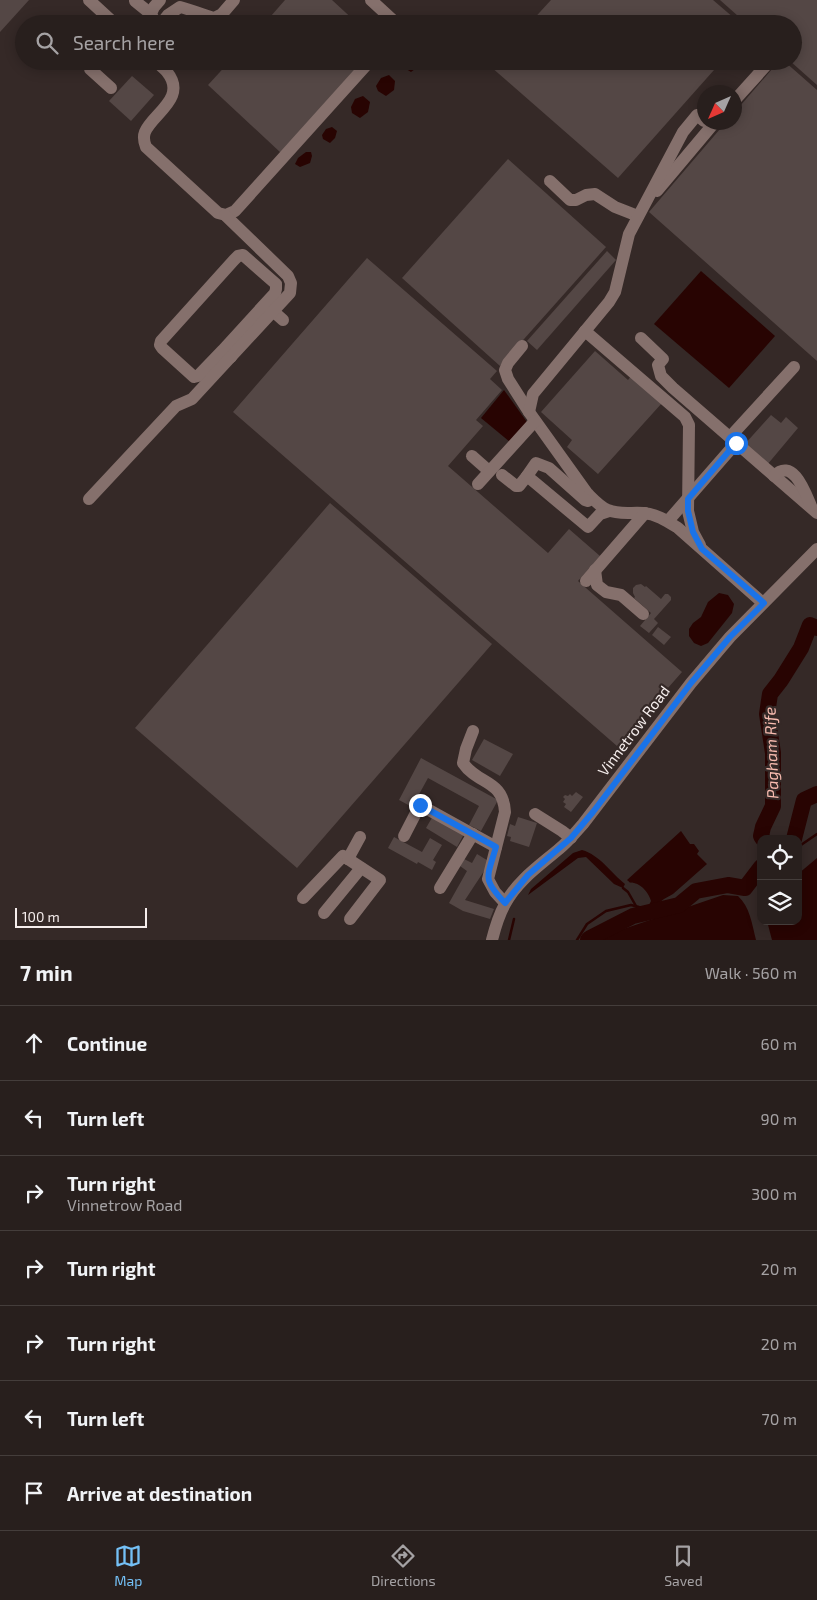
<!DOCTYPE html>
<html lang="en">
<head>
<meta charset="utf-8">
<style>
	:root { --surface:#281f1d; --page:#302726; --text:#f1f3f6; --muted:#a5a2a4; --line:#443d3b; --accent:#74c0f6 }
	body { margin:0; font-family:"Exo 2",sans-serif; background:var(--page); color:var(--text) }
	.controls { position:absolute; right:15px; bottom:15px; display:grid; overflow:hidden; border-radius:10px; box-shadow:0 2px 12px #0003 }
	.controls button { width:45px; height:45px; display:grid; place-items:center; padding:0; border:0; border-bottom:1px solid var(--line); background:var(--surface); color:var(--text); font:25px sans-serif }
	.compass { position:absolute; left:697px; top:85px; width:45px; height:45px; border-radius:50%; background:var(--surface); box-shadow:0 2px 12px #0003; rotate:225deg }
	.scale { position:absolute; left:15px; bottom:12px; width:132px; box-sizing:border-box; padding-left:5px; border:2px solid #f5edec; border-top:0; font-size:14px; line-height:18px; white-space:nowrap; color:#f5edec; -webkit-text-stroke:4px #352927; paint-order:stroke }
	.stop { position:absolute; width:15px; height:15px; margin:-11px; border:4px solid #1a73e8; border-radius:50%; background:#fff }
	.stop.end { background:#1a73e8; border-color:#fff; box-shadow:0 1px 5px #0008 }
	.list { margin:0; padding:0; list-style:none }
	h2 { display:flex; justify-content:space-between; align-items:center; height:65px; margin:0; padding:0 20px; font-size:21px }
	h2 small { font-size:16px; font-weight:400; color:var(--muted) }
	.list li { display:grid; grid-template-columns:32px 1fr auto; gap:15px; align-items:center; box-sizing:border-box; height:75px; padding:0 20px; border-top:1px solid var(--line) }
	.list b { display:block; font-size:19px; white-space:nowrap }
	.list p { margin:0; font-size:16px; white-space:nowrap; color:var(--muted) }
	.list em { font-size:16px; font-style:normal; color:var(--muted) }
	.icon { flex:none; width:28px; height:28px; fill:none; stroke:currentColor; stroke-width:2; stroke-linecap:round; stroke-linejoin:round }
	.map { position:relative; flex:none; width:817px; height:940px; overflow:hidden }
	.search { position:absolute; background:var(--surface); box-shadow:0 2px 12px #0003; left:15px; right:15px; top:15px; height:55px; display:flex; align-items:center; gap:12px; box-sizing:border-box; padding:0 18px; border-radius:28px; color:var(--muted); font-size:19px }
	.sheet { height:590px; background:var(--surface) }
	nav { display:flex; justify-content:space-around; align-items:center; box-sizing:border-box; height:70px; border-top:1px solid var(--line); background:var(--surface); font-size:14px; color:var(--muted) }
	nav a { display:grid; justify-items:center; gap:2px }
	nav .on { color:var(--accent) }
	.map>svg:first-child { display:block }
	.water { fill:#280402 }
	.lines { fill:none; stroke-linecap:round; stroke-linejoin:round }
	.stream { stroke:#280402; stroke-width:2.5 }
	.river { stroke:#280402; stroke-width:16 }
	.building { fill:#544745 }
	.minor { stroke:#85706c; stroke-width:12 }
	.route { stroke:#1a73e8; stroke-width:6 }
	.labels { text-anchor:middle; stroke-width:4.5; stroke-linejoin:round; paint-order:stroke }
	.street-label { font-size:15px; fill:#f5edec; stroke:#352927 }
	.water-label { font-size:16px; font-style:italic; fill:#f9bcb0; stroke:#352927 }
</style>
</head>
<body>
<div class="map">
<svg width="817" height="940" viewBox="0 0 817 940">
	<rect width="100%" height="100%" fill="#352927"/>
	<!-- water -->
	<g class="water">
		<polygon points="402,61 420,61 419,66 411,72 403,67"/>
		<polygon points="389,75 395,81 394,90 386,96 378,91 376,86 381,78"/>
		<polygon points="363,96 370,102 368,112 360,118 352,113 351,107 355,99"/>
		<polygon points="332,127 337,131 335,138 330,143 323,139 322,135 326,129"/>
		<polygon points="306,152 311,152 312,156 310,163 300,167 295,164 298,158"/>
		<polygon points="701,271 775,336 729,388 654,324"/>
		<polygon points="504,390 527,422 510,442 481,418"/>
		<polygon points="719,593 728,595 734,604 732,613 708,643 701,646 694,643 689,636 689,629 693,623 701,617 708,602"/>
		<path d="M681,831L690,844H694L699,851L697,854L707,864L673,894L664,899L656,905L659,910L648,912V907L651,901C649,894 643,885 634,883C627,881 633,885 627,880Z"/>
		<path d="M582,850C600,855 611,873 625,884L623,888L614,884L586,857L578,858L528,895L531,889L573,853Z"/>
		<polygon points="817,858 817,940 772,940 767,921 798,921 798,874"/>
		<path d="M723,895L738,896C750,907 752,924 756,940H603L609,934Z"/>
	</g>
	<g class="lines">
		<!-- stream -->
		<g class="stream">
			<polyline points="798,847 817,834"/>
			<polyline points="623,888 628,892 636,906"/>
			<polyline points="509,940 514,919"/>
			<polyline points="577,940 587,924 606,911 631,905 639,907 648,912"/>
		</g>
		<!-- river -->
		<g class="river">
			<polyline points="763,839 761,836 763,827 773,806 773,753 767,714 770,694 781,680 801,648 810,625 817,628"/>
			<polyline points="794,839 804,800 817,794"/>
			<polyline points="588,940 590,938 633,916 679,905 696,891 728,885 745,888 761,867"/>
		</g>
	</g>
	<!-- building -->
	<g class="building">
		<polygon points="0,0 29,0 0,32"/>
		<polygon points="285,0 332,0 358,24 264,24"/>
		<polygon points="551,0 713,0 741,24 529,24"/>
		<polygon points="720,0 817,0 817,85 790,61 793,61 793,24 747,24"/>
		<polygon points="230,61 364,61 281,153 208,85"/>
		<polygon points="496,61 722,61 618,178 491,67"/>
		<polygon points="779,61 784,61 817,90 817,361 649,212 726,122 734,122 734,113"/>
		<polygon points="132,76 154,95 131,121 109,101"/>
		<polygon points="508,159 606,247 500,366 402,278"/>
		<polygon points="607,251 616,260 537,350 527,341"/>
		<polygon points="367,258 497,371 490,379 502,390 476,420 483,426 448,466 548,553 569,529 600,556 578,581 682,672 617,746 233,412"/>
		<polygon points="595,351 628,380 632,375 662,403 598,474 567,447 572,440 541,412"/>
		<polygon points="771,415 781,423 786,417 798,428 767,465 744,445"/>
		<polygon points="330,503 492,644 297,868 135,728"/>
		<polygon points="641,584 645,587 646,586 661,599 665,594 668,594 671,597 671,600 654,619 658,623 649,633 640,626 651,613 634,598 635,597 633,593 633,588 636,585"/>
		<polygon points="658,627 671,637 664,645 652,635"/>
		<polygon points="484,739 513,754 500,776 472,760"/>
		<polygon points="421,758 498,800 481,831 469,825 479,806 428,778 412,807 399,800"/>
		<polygon points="576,792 583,797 571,812 564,807 566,804 563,802 565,799 563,797 565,795 568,796 570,794 572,796"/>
		<polygon points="433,816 464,834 457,847 426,828"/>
		<polygon points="518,817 537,823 529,847 510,841 511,837 507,836 510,824 515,826"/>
		<polygon points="394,837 422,852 430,838 442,845 433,860 436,862 432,870 418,862 417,864 388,848"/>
		<polygon points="477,854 490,862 465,900 494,909 490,919 463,911 449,903 467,871 460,866 464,859 472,863"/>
	</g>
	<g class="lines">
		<!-- minor -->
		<g class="minor">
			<polyline points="89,0 115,24"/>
			<polyline points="371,0 397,24"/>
			<polyline points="135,1 151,14"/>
			<polyline points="158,24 153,18 151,14 154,7 160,0"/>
			<path d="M161,24L168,15L180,7C192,10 202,15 214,18L222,14L234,0"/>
			<polyline points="97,61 90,69 111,88"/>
			<path d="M156,61C159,65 164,68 167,72C188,98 152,114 145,132C143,137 144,142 146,147L218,213L226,215L235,211L370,61"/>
			<polyline points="734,101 770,61"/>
			<polyline points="550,181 570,200 576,200 586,195 595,194 615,207 638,216"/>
			<polyline points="657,191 715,122"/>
			<polyline points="274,312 283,320"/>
			<polyline points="585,331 685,417 689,425 688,511 693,532 700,545"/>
			<polyline points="641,338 663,359 658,365 661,376 673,388 817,513"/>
			<path d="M522,346L508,363L505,370L508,379L529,412L587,493C593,499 600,507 608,510C619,515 632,512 643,513C657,514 667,521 678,528L763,603"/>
			<polyline points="223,350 275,293 276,289 276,284 243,255 238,256 234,260 161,341 160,345 162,348 194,377 198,376 223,350 231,357"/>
			<polyline points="529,412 533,394 609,302 615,292 629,234 683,132 697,115 704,121"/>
			<polyline points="730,437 794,367"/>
			<polyline points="472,456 489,471"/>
			<polyline points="502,475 516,486 519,486 527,476"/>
			<path d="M774,476C793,457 805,492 811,506"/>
			<polyline points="478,484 535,421"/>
			<polyline points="89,499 176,406 192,399 290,293 291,283 288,276 225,215"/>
			<polyline points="588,501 585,500 549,468 536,463 527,476 588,527 600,514 609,511"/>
			<polyline points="668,521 736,443"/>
			<polyline points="595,570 597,585 606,592 621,595 643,614"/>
			<polyline points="586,581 645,513"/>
			<path d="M473,731L466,749L463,763C478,785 503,779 505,812L488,879L495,892L505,903"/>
			<polyline points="535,814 562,831 571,838"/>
			<polyline points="404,836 420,805 496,847"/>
			<polyline points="440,888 473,834"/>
			<polyline points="303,898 343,856 348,859"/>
			<polyline points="324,913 361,868"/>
			<polyline points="350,919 380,880 348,859 360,837"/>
			<path d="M492,940C495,928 499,915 505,904C517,881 539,866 559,849C568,842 575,833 583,824L691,683L730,637L817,549"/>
		</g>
	</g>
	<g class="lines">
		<!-- route -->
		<path class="route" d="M420,805L496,847C487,878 482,879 505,903L528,875L571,838L593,812L691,683L730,637L764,603L702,549L693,532L688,511V499L736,443"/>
	</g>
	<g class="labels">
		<!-- street labels -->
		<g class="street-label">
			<text transform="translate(634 731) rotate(-53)" y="5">Vinnetrow Road</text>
		</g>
		<!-- water labels -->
		<g class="water-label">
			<text transform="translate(771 753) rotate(-92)" y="6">Pagham Rife</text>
		</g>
	</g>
</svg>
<div class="controls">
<button><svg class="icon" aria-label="locate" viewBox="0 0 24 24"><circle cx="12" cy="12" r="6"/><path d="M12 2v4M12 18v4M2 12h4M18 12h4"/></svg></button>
<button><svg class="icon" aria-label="layers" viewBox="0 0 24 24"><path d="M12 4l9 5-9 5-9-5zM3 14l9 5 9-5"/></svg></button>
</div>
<svg class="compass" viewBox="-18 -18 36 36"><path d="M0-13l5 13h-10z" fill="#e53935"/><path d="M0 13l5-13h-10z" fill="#a5a2a4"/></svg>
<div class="scale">100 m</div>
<div class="stop" style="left:736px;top:443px"></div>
<div class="stop end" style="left:420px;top:805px"></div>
<div class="search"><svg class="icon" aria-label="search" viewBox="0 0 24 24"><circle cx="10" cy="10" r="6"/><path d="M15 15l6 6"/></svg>Search here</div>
</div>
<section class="sheet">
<h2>7 min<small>Walk · 560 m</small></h2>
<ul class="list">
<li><svg class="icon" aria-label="ahead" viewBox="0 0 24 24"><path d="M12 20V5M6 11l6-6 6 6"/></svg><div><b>Continue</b></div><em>60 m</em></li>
<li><svg class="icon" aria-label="left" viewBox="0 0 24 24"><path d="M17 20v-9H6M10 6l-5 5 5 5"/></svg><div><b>Turn left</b></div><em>90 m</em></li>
<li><svg class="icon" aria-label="right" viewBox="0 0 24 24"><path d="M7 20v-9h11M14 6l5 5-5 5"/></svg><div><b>Turn right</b><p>Vinnetrow Road</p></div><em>300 m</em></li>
<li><svg class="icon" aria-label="right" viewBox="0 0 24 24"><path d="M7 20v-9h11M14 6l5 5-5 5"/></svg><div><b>Turn right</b></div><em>20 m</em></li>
<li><svg class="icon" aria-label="right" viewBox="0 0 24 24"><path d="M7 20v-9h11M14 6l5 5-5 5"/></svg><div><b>Turn right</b></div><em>20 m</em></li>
<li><svg class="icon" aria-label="left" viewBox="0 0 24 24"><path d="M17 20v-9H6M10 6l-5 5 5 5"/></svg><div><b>Turn left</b></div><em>70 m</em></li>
<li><svg class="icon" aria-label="arrive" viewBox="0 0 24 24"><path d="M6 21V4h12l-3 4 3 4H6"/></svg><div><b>Arrive at destination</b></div></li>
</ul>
</section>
<nav>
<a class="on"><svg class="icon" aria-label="map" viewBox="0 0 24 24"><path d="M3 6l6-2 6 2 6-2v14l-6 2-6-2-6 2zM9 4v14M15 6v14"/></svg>Map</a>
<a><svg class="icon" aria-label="directions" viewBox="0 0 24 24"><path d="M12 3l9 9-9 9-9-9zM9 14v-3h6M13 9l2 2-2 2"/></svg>Directions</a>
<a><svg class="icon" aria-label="saved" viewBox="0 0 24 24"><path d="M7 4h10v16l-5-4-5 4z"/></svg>Saved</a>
</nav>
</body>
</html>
